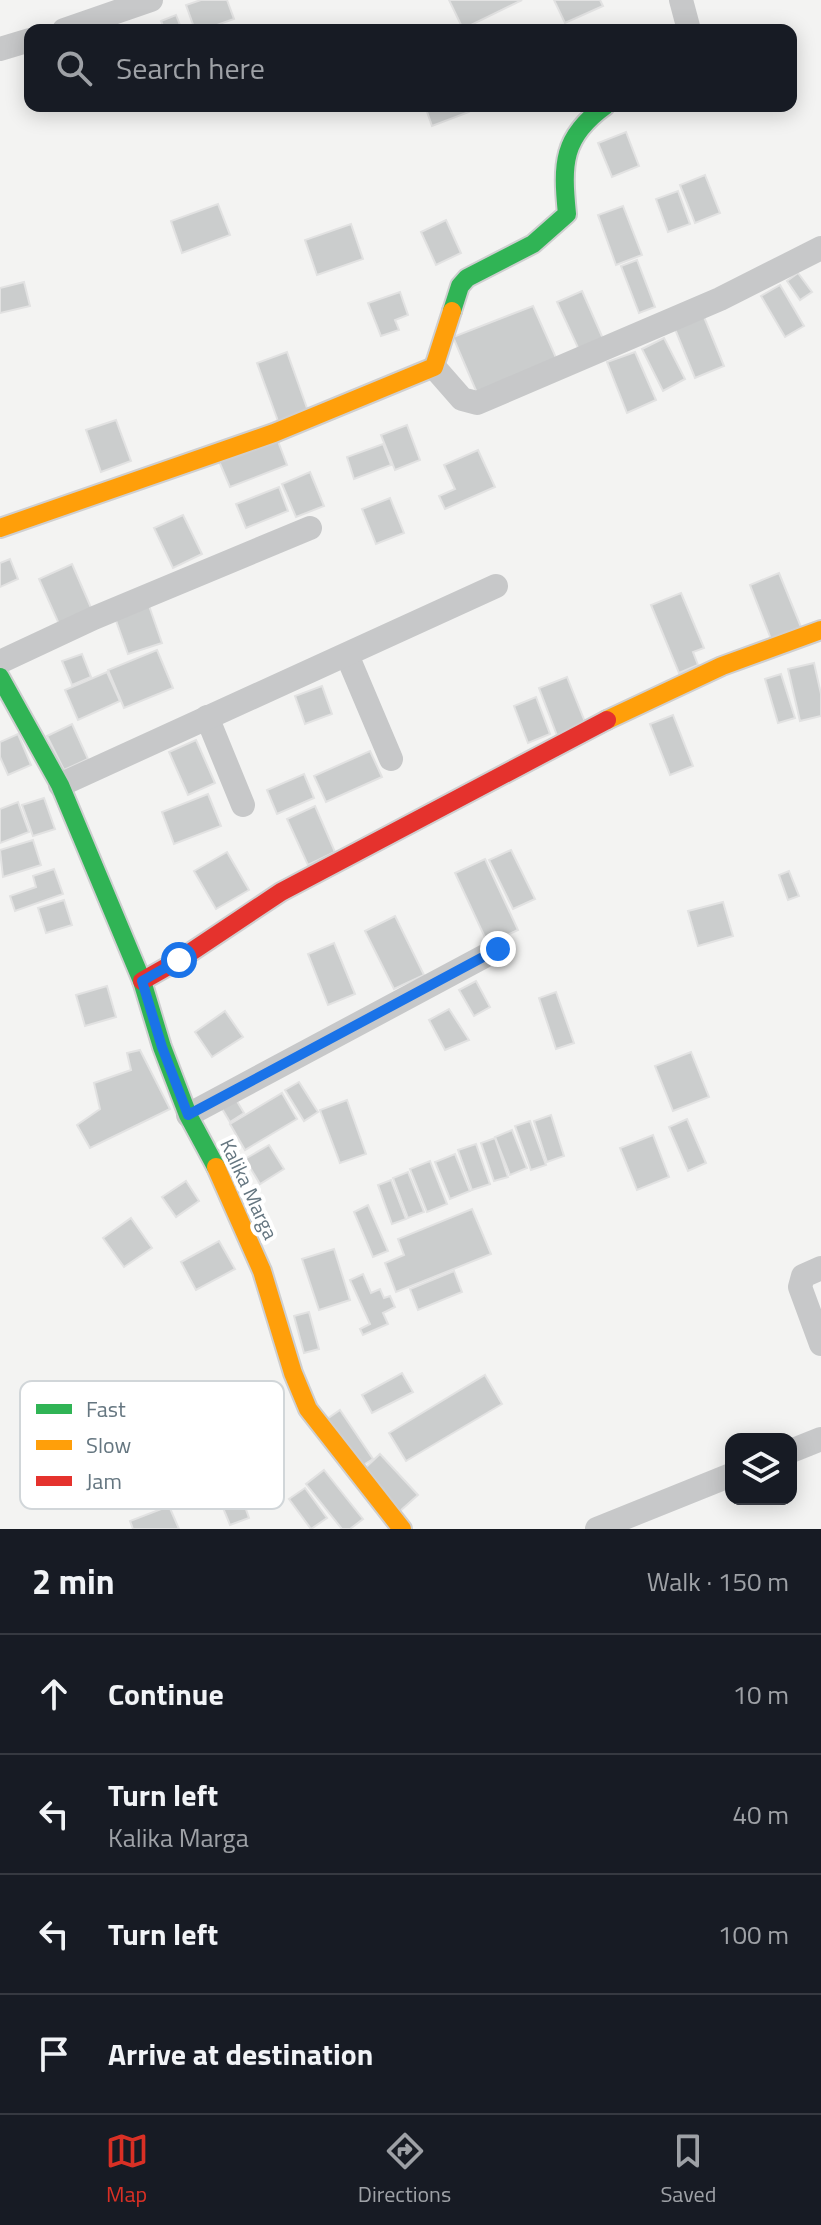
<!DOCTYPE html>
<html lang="en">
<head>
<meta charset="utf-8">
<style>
	:root { --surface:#171b24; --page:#20242c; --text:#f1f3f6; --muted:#9ea1a6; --line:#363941; --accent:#d93025 }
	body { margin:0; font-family:"Titillium Web",sans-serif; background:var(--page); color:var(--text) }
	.controls { position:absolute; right:24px; bottom:24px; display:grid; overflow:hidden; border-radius:16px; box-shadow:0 4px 20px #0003 }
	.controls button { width:72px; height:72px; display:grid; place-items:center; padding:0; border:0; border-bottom:2px solid var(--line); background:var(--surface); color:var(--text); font:40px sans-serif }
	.stop { position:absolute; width:24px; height:24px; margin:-18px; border:6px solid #1a73e8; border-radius:50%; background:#fff }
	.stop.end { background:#1a73e8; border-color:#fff; box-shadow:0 2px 8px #0008 }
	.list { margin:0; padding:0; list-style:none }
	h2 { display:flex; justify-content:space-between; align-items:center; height:104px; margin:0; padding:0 32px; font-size:34px }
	h2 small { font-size:26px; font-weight:400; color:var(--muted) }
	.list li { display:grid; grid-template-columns:52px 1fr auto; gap:24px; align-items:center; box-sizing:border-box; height:120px; padding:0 32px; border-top:2px solid var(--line) }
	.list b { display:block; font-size:30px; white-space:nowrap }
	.list p { margin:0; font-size:26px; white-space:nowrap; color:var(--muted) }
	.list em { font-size:26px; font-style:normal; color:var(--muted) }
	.icon { flex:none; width:44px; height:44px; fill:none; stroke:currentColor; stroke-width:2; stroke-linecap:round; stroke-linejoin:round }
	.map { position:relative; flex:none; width:821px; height:1529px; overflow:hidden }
	.search { position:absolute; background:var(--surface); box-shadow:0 4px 20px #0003; left:24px; right:24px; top:24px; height:88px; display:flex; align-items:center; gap:20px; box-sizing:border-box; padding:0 28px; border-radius:16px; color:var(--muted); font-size:30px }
	.sheet { height:584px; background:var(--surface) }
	nav { display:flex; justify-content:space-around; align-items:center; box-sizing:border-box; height:112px; border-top:2px solid var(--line); background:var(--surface); font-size:22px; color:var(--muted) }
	nav a { display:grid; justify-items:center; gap:4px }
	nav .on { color:var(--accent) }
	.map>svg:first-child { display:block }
	.building { fill:#cbcdcd; stroke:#e2e2e2; stroke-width:2 }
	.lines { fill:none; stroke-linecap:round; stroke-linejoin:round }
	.fast-casing { stroke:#cfcfd0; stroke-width:22 }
	.slow-casing { stroke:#cfcfd0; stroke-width:22 }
	.jam-casing { stroke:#cfcfd0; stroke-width:22 }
	.street { stroke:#c7c8c9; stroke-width:24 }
	.fast { stroke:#30b455; stroke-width:18 }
	.slow { stroke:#ff9f0a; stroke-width:18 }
	.jam { stroke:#e5322d; stroke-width:18 }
	.route { stroke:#1a73e8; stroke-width:10 }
	.labels { text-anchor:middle; stroke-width:8; stroke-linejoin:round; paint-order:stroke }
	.street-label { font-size:20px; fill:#657680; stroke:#fff }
	.key { fill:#fff; stroke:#d1d6d9; stroke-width:2 }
	.key-label { font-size:22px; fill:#657680 }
</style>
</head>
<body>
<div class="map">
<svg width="821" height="1529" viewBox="0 0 821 1529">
	<rect width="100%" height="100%" fill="#f3f3f2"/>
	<!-- building -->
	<g class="building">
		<polygon points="201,0 227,0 234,19 203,30 195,30 186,5"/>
		<polygon points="449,0 522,0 463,29"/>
		<polygon points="554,0 600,0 603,6 565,23"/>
		<polygon points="176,15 182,30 165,30 161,21"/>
		<polygon points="425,106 467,106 469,112 432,126"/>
		<polygon points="626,132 639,166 612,177 598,143"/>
		<polygon points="705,175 720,213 695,223 680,185"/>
		<polygon points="678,191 690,224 668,232 656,199"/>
		<polygon points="218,204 230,235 182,253 171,221"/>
		<polygon points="623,206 642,255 616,265 598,215"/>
		<polygon points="446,220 461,253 436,265 421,232"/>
		<polygon points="351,224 363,259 317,275 305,240"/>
		<polygon points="637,260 655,307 639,313 621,266"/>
		<polygon points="798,273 812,292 800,300 787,281"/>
		<polygon points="24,282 30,306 0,313 0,288"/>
		<polygon points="780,285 804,326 785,337 761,296"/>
		<polygon points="582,291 604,341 580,352 557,302"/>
		<polygon points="400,292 408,315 395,320 399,330 381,336 368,303"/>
		<polygon points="533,306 557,360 477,393 453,337"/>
		<polygon points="704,317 724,366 695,378 675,329"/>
		<polygon points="664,338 685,379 663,391 642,349"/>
		<polygon points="287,352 308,411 278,421 257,363"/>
		<polygon points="635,352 656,400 627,413 607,362"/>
		<polygon points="116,420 131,461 101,472 86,430"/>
		<polygon points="407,425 420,460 395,470 381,435"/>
		<polygon points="276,436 287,465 230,487 218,459"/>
		<polygon points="383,444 391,465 354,479 347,457"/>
		<polygon points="478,450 495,487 445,509 439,496 455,489 444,465"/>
		<polygon points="310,472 324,506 296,517 282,484"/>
		<polygon points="279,487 288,511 246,528 236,504"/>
		<polygon points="390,498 404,533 376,544 362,509"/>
		<polygon points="183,515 202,554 173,568 154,528"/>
		<polygon points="10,559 18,579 0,587 0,563"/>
		<polygon points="72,564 92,610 59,624 39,579"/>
		<polygon points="779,573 801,627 771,639 750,585"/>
		<polygon points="681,593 704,648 693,652 698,665 679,673 651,605"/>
		<polygon points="148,603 162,643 128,654 114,615"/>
		<polygon points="157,650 173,688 124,708 108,670"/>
		<polygon points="82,654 91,677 72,685 62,661"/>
		<polygon points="814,663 821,694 821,716 800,721 788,669"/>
		<polygon points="107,672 120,701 78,720 65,690"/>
		<polygon points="781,674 795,718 778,723 765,679"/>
		<polygon points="567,677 587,727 558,738 539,688"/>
		<polygon points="322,686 332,714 305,724 295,696"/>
		<polygon points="536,697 550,734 528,743 514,706"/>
		<polygon points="673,715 693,766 670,775 650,724"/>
		<polygon points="72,724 88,759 64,770 47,736"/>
		<polygon points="18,734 31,765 8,775 0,757 0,742"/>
		<polygon points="196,740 215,783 188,795 169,752"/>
		<polygon points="370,751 382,777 326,802 314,776"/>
		<polygon points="304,774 314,798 277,814 267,790"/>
		<polygon points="208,794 221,826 174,844 162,812"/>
		<polygon points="44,798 55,829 33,836 22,805"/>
		<polygon points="18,802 29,832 0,843 0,809"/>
		<polygon points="315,806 335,852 308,865 287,819"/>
		<polygon points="33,840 41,865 3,877 0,850"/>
		<polygon points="511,850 535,899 513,909 489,860"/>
		<polygon points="227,852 249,890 216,909 194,871"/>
		<polygon points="485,859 518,930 488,944 455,873"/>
		<polygon points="54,869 63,894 15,911 10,896 36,887 33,876"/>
		<polygon points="789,871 799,896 788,900 779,875"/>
		<polygon points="64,900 72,925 46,933 38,908"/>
		<polygon points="723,902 733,936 698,946 688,911"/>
		<polygon points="395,916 424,975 394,989 365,931"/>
		<polygon points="334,943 355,994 328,1005 308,954"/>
		<polygon points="476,981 490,1007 474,1016 459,990"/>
		<polygon points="107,986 116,1017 85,1026 76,995"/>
		<polygon points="556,992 574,1043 556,1049 539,998"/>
		<polygon points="449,1009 469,1040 445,1050 429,1020"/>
		<polygon points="225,1011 243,1037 212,1057 195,1032"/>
		<polygon points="140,1050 170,1109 90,1148 77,1125 100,1109 94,1083 131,1070 127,1053"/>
		<polygon points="691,1052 709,1097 673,1111 655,1066"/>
		<polygon points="299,1082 318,1112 304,1121 285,1090"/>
		<polygon points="282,1093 297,1119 245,1150 230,1124"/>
		<polygon points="235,1098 244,1113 230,1122 221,1107"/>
		<polygon points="347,1100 366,1154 340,1163 320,1110"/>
		<polygon points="551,1115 564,1156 547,1162 534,1121"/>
		<polygon points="687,1119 706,1163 688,1171 669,1127"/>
		<polygon points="530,1121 546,1165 531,1170 515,1126"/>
		<polygon points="512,1130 527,1168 510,1175 495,1137"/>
		<polygon points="653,1135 669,1177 637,1190 620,1148"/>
		<polygon points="495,1138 508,1177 494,1181 481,1143"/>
		<polygon points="476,1144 490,1184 472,1190 458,1150"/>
		<polygon points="269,1145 284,1169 260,1184 245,1159"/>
		<polygon points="455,1154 470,1191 450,1199 435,1162"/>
		<polygon points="430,1161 447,1204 427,1212 410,1169"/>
		<polygon points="408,1172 424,1212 408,1218 393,1178"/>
		<polygon points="391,1180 406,1219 392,1224 378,1185"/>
		<polygon points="186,1181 199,1201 176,1217 162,1197"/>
		<polygon points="368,1205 388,1251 373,1257 354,1212"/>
		<polygon points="472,1209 491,1254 396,1292 385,1263 404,1255 398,1239"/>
		<polygon points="131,1218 152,1248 124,1267 103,1238"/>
		<polygon points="219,1241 235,1269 196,1290 181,1262"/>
		<polygon points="334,1249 350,1300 319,1310 302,1259"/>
		<polygon points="454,1271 462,1292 418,1310 410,1289"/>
		<polygon points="363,1274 371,1293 380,1289 384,1298 390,1296 395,1307 383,1313 388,1324 363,1335 360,1329 370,1324 350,1280"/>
		<polygon points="309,1312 319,1349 304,1353 294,1316"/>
		<polygon points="402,1373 413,1392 372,1413 362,1395"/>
		<polygon points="485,1375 502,1404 406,1461 389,1433"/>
		<polygon points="340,1410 373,1459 360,1467 327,1419"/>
		<polygon points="380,1454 418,1495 400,1511 363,1470"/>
		<polygon points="324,1470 363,1519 350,1529 342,1529 306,1484"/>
		<polygon points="305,1488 327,1518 311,1529 289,1499"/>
		<polygon points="234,1499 235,1503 243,1501 249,1518 230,1525 221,1503"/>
		<polygon points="169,1506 179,1529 133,1529 130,1521"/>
	</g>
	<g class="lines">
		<defs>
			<g id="fast">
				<path d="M452,311L460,286L467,278L533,244L567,214C562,164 562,137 605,106"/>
				<polyline points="0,677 60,785 142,981 162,1047 188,1115 216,1167"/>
			</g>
			<g id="slow">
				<polyline points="0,528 274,433 434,367 452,311"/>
				<polyline points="607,720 722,666 821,630"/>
				<polyline points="216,1167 262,1271 293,1373 308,1409 402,1529"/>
			</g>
			<polyline id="jam" points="142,981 179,960 281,892 607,720"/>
		</defs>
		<!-- fast casing -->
		<use href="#fast" class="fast-casing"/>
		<!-- slow casing -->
		<use href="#slow" class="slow-casing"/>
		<!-- jam casing -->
		<use href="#jam" class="jam-casing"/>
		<!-- street -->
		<g class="street">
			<polyline points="681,0 689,30"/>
			<polyline points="64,30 151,0"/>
			<polyline points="0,49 30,40"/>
			<polyline points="434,367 462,399 477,403 720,299 821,248"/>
			<polyline points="347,655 391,759"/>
			<polyline points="0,662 94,618 310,528"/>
			<polyline points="207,717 243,805"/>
			<polyline points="60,785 496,586"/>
			<polyline points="188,1115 498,949"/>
			<polyline points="821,1268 803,1276 800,1287 821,1344"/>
			<polyline points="791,1451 821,1439"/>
			<polyline points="597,1529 731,1475"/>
		</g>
		<!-- fast -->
		<use href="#fast" class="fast"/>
		<!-- slow -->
		<use href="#slow" class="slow"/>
		<!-- jam -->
		<use href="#jam" class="jam"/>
	</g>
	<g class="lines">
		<!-- route -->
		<polyline class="route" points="179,960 142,981 162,1047 188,1115 498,949"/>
	</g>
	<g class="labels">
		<!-- street labels -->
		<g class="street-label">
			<text transform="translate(249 1189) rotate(65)" y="7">Kalika Marga</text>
		</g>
	</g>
	<!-- legend -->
	<rect x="20" y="1381" width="264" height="128" rx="12" class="key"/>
	<rect x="36" y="1404" width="36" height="10" fill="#30b455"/>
	<rect x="36" y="1440" width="36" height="10" fill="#ff9f0a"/>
	<rect x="36" y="1476" width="36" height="10" fill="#e5322d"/>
	<g class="key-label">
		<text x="86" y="1417">Fast</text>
		<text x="86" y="1453">Slow</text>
		<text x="86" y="1489">Jam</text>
	</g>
</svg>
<div class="controls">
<button><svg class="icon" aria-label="layers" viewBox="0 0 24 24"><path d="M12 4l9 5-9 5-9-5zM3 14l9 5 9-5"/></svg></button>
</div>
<div class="stop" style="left:179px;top:960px"></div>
<div class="stop end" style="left:498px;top:949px"></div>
<div class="search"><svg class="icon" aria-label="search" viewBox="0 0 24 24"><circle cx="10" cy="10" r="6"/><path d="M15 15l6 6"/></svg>Search here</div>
</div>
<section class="sheet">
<h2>2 min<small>Walk · 150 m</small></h2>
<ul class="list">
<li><svg class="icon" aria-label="ahead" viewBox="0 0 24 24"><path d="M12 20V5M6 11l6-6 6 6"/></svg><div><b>Continue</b></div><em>10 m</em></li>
<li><svg class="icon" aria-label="left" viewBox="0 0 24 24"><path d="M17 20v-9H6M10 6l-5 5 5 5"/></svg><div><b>Turn left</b><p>Kalika Marga</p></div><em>40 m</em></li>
<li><svg class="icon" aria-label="left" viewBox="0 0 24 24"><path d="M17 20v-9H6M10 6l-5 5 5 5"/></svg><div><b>Turn left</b></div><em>100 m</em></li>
<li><svg class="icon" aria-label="arrive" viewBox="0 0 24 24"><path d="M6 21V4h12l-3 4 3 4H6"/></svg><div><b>Arrive at destination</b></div></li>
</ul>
</section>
<nav>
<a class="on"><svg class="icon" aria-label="map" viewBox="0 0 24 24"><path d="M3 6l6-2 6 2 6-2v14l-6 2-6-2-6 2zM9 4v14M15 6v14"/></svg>Map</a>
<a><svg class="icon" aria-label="directions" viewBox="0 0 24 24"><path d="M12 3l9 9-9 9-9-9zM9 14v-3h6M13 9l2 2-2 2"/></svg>Directions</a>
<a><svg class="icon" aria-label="saved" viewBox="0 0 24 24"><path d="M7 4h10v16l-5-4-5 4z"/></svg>Saved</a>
</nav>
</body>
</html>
